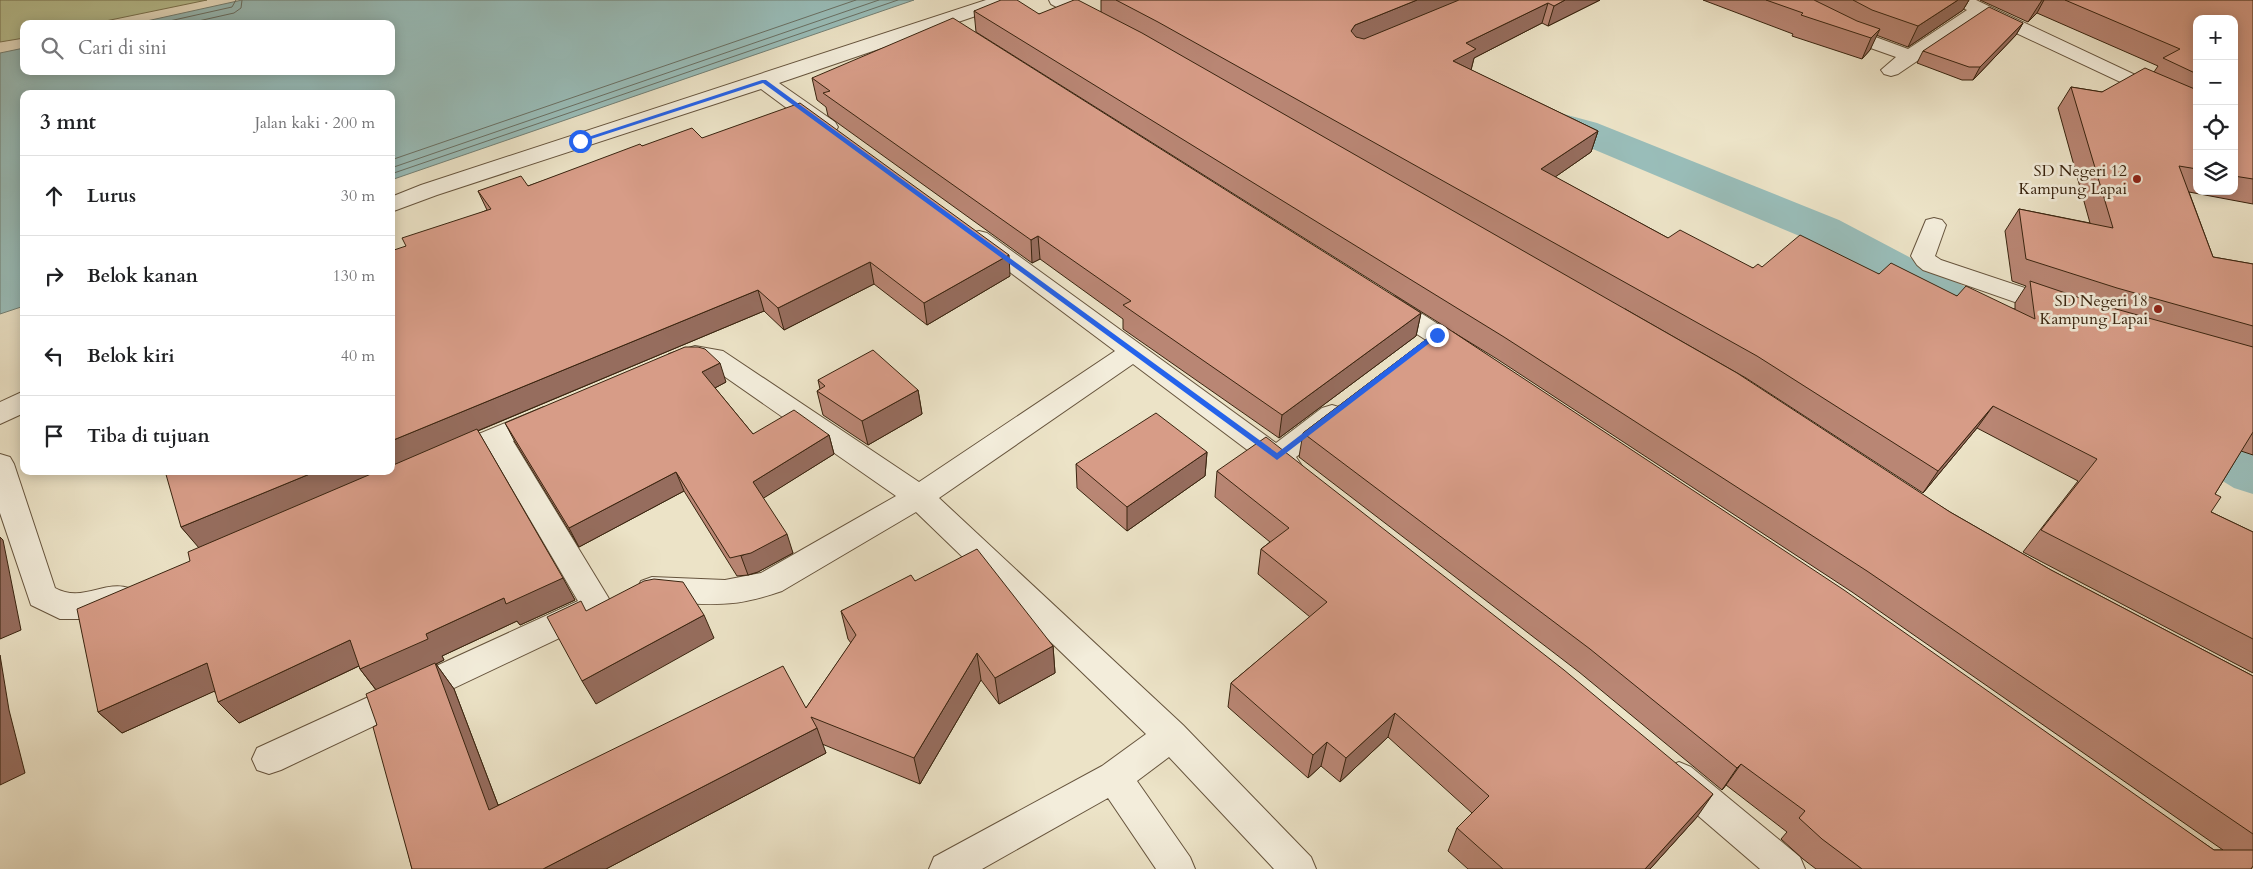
<!DOCTYPE html>
<html lang="id">
<head>
<meta charset="utf-8">
<style>
	:root { --surface:#fff; --page:#f6f6f6; --text:#202124; --muted:#757577; --line:#e0e0e0 }
	body { margin:0; font-family:Cardo,serif; background:var(--page); color:var(--text) }
	.controls { position:absolute; right:15px; top:15px; display:grid; overflow:hidden; border-radius:10px; box-shadow:0 2px 12px #0003 }
	.controls button { width:45px; height:45px; display:grid; place-items:center; padding:0; border:0; border-bottom:1px solid var(--line); background:var(--surface); color:var(--text); font:25px sans-serif }
	.stop { position:absolute; width:15px; height:15px; margin:-11px; border:4px solid #2563eb; border-radius:50%; background:#fff }
	.stop.end { background:#2563eb; border-color:#fff; box-shadow:0 1px 5px #0008 }
	.list { margin:0; padding:0; list-style:none }
	h2 { display:flex; justify-content:space-between; align-items:center; height:65px; margin:0; padding:0 20px; font-size:21px }
	h2 small { font-size:16px; font-weight:400; color:var(--muted) }
	.list li { display:grid; grid-template-columns:32px 1fr auto; gap:15px; align-items:center; box-sizing:border-box; height:80px; padding:0 20px; border-top:1px solid var(--line) }
	.list b { display:block; font-size:19px; white-space:nowrap }
	.list em { font-size:16px; font-style:normal; color:var(--muted) }
	.icon { flex:none; width:28px; height:28px; fill:none; stroke:currentColor; stroke-width:2; stroke-linecap:round; stroke-linejoin:round }
	.map { position:relative; flex:none; width:2253px; height:869px; overflow:hidden }
	.search { position:absolute; background:var(--surface); box-shadow:0 2px 12px #0003; left:20px; top:20px; width:375px; height:55px; display:flex; align-items:center; gap:12px; box-sizing:border-box; padding:0 18px; border-radius:10px; color:var(--muted); font-size:19px }
	.panel { position:absolute; background:var(--surface); box-shadow:0 2px 12px #0003; left:20px; top:90px; width:375px; height:385px; border-radius:10px }
	.map>svg:first-child { display:block }
	.green { fill:#b9c394; stroke:#797452 }
	.water { fill:#99bdb9; stroke:#738075 }
	.lines { fill:none; stroke-linecap:round; stroke-linejoin:round }
	.shore { stroke:#697064; stroke-width:1 }
	.canal { fill:#99bdb9; fill-rule:evenodd }
	.street-casing { stroke:#66543d; stroke-width:2 }
	.street { fill:#f3eddb; fill-rule:evenodd }
	.wall { fill:#b98674; stroke:#39240f; fill-rule:evenodd }
	.shaded-wall { fill:#966d5e; stroke:#39240f }
	.building { fill:#d79c87; stroke:#39240f }
	.route { fill:#2563eb }
	.poi-dot { fill:#8f2418; stroke:#f3eddb; stroke-width:2 }
	.labels { text-anchor:middle; stroke-width:5; stroke-linejoin:round; paint-order:stroke }
	.poi-label { font-size:16px; fill:#39240f; stroke:#f3eddb; text-anchor:end }
</style>
</head>
<body>
<div class="map">
<svg width="2253" height="869" viewBox="0 0 2253 869">
	<rect width="100%" height="100%" fill="#ece3c7"/>
	<filter id="stains"><feTurbulence type="fractalNoise" baseFrequency=".004" numOctaves="4"/><feColorMatrix values="0 0 0 0 .2 0 0 0 0 .09 0 0 0 0 .02 0 0 0 .5 -.17"/></filter>
	<radialGradient id="worn" r=".72"><stop offset=".6" stop-color="#630" stop-opacity="0"/><stop offset="1" stop-color="#630" stop-opacity=".3"/></radialGradient>
	<!-- green -->
	<polygon class="green" points="0,0 207,0 91,24 24,24 24,38 0,42"/>
	<!-- water -->
	<polygon class="water" points="242,0 914,0 391,180 391,94 24,94 24,306 0,314 0,53 24,48 24,71 391,71 391,24 133,24"/>
	<g class="lines">
		<!-- shore -->
		<g class="shore">
			<polyline points="156,24 232,7 236,0"/>
			<polyline points="185,24 234,13 241,8 242,0"/>
			<polyline points="391,160 856,0"/>
			<polyline points="391,168 879,0"/>
			<polyline points="391,174 898,0"/>
		</g>
		<!-- canal -->
		<g class="canal">
			<polygon points="1530,105 1597,123 1839,220 1966,287 1973,298 1966,309 1950,313 1934,309 1809,240 1569,139 1516,125 1510,117 1516,109"/>
			<polygon points="2174,408 2192,414 2253,449 2253,494 2234,488 2156,440 2149,427 2156,414"/>
		</g>
		<defs>
			<g id="street">
				<polygon points="986,0 1013,0 1011,4 779,83 835,122 838,127 835,132 827,133 819,132 761,89 437,195 391,212 391,197 421,185"/>
				<polygon points="1049,0 1072,0 1105,18 1108,22 1105,26 1098,28 1091,26 1051,4"/>
				<polygon points="1775,0 1800,0 1862,32 1908,49 1967,10 1954,4 1952,0 1976,0 2197,104 2197,118 1982,17 1898,74 1891,76 1884,74 1881,70 1896,57 1848,40 1777,4"/>
				<polygon points="1934,218 1942,220 1946,225 1935,256 1941,260 2064,301 2067,307 2064,313 2055,315 2046,313 1923,270 1917,265 1911,256 1926,220"/>
				<path d="M979,231L987,233L1276,443L1322,408L1332,405L1342,408L1346,415L1342,422L1296,457L1302,466L1298,473L1288,477L1278,473L1133,364L939,498L1183,725L1311,857L1316,869H1274L1169,757L1137,781L1190,857L1195,869H1156L1108,798L982,869H929L934,857L1102,766L1146,734L916,512L782,591C738,606 721,605 675,603C663,602 653,603 641,599L637,590L641,581L652,577L725,580L761,573L896,496L708,365C694,364 682,370 669,366L665,360L669,354L695,346L723,351L919,482L1115,351L971,243L967,238L971,233Z"/>
				<polygon points="1387,295 1396,297 1475,348 1479,354 1475,360 1466,363 1457,360 1378,309 1375,303 1378,297"/>
				<polygon points="24,391 24,413 0,424 0,402"/>
				<polygon points="544,407 554,410 558,417 554,424 513,441 608,597 612,606 608,615 281,770 269,774 257,770 252,759 257,748 578,601 490,451 450,467 440,464 436,457 440,450"/>
				<path d="M0,454L10,457L14,464L55,588C82,603 104,580 129,588L133,597L129,606L87,619H60L31,605L0,513Z"/>
				<polygon points="1679,762 1691,767 1800,857 1805,869 1760,869 1667,789 1662,778 1667,767"/>
			</g>
		</defs>
		<!-- street casing -->
		<use href="#street" class="street-casing"/>
		<!-- street -->
		<use href="#street" class="street"/>
	</g>
	<!-- wall -->
	<g class="wall">
		<path d="M1101,0H1600L1548,26L1542,23L1474,58L1471,70L1598,131L1591,152L1555,177L1668,238L1753,268L1762,267L1879,274L1957,296L2015,309V303L2026,286L2012,281L2005,231L2019,209L2090,223L2058,108L2071,87L2102,92L2154,72L2158,66L2037,13L2028,22L1980,0H2253V204L2189,192L2213,257L2253,264V455L2241,451L2215,494L2211,512L2253,532V673L2023,552L2078,481L1977,428L1923,493L1746,378L1625,309L1950,512L2051,570L2253,676V866L2251,869H1816L1803,859L1781,839L1787,832L1726,785L1722,790L1579,672L1299,457L1303,433L1444,326L976,32L974,11L1039,14L1101,12ZM2197,19H2234V191H2197ZM1453,332L1497,359L1852,592L2223,850H2214Z"/>
		<polygon points="1703,0 1969,0 1963,10 1908,47 1876,35 1870,50 1862,59 1792,36 1793,34"/>
		<polygon points="2023,23 2016,35 1973,80 1962,80 1917,63 1923,51"/>
		<polygon points="812,78 1421,313 1416,336 1279,438 1123,329 1123,319 1040,259 1032,263 828,116 826,107 817,100"/>
		<polygon points="702,138 1010,276 927,325 874,284 784,330 764,311 478,431 575,600 520,625 517,621 442,656 444,660 436,664 454,689 498,805 806,708 851,643 848,639 841,611 915,581 1053,646 1055,673 999,704 981,680 920,784 822,744 826,753 606,869 412,869 377,725 376,690 360,669 359,666 239,723 214,691 122,733 98,712 199,547 181,527 406,246 487,210 478,191 528,186 642,146"/>
		<polygon points="818,380 918,390 922,414 868,445 823,415 817,391 820,389"/>
		<polygon points="726,382 715,388 753,434 829,435 834,454 763,498 793,553 758,572 748,575 737,576 684,491 579,547 515,442 505,423"/>
		<polygon points="1207,452 1205,476 1127,531 1077,488 1076,464"/>
		<polygon points="1217,471 1697,817 1650,869 1468,869 1448,851 1457,828 1472,813 1388,737 1340,782 1321,766 1308,778 1228,707 1231,683 1310,617 1258,574 1261,549 1270,542 1215,497"/>
	</g>
	<!-- shaded-wall -->
	<g class="shaded-wall">
		<polygon points="1417,0 1462,0 1352,46 1351,31 1355,25"/>
		<polygon points="1565,0 1600,0 1548,26 1554,6"/>
		<polygon points="1958,0 1969,0 1963,10 1908,47 1918,26"/>
		<polygon points="2042,0 2044,0 2037,13 2028,22"/>
		<polygon points="1548,3 1542,23 1474,58 1471,70 1453,61 1466,43"/>
		<polygon points="2023,23 2016,35 1973,80 1980,67"/>
		<polygon points="1880,29 1870,50 1862,59 1871,38"/>
		<polygon points="1598,131 1591,152 1535,191 1541,169"/>
		<polygon points="1038,236 1040,259 1032,263 1031,240"/>
		<polygon points="1009,255 1010,276 927,325 924,303"/>
		<polygon points="870,262 874,284 784,330 778,308"/>
		<polygon points="758,290 764,311 391,467 391,441"/>
		<polygon points="1421,313 1416,336 1279,438 1282,415"/>
		<polygon points="720,363 726,382 709,391 702,372"/>
		<polygon points="918,390 922,414 868,445 862,421"/>
		<polygon points="1993,406 1977,428 1923,493 1938,471"/>
		<polygon points="829,435 834,454 759,501 753,482"/>
		<polygon points="1207,452 1205,476 1127,531 1127,507"/>
		<polygon points="317,471 382,471 199,548 181,527"/>
		<polygon points="676,472 684,491 579,547 569,528"/>
		<polygon points="787,534 793,553 758,572 748,575 741,556"/>
		<polygon points="0,537 3,540 21,630 0,639"/>
		<polygon points="563,578 575,600 520,625 517,621 442,656 444,660 436,664 454,689 509,834 377,691 360,669 426,634 504,598"/>
		<polygon points="704,615 714,638 596,704 582,681"/>
		<polygon points="350,640 367,662 239,723 218,702"/>
		<polygon points="1053,646 1055,673 999,704 995,678"/>
		<polygon points="977,653 981,680 920,784 914,758"/>
		<polygon points="0,655 9,710 25,773 0,785"/>
		<polygon points="207,663 228,685 122,733 98,712"/>
		<polygon points="1395,713 1388,737 1340,782 1346,758"/>
		<polygon points="817,728 826,753 606,869 543,869"/>
		<polygon points="1327,742 1321,766 1308,778 1313,755"/>
		<polygon points="1741,764 1726,785 1722,790 1737,768"/>
		<polygon points="1713,794 1697,817 1650,869 1645,869"/>
	</g>
	<!-- building -->
	<g class="building">
		<polygon points="1001,0 1017,0 1039,14 1074,0 1078,0 1142,33 1737,373 1950,512 2051,570 2253,676 2253,834 1867,571 1504,337 974,11"/>
		<polygon points="1116,0 1417,0 1355,25 1351,31 1356,37 1364,39 1459,0 1565,0 1554,6 1548,3 1466,43 1476,49 1453,61 1598,131 1541,169 1668,238 1680,230 1753,268 1758,264 1762,267 1800,235 1879,274 1891,263 1957,296 1966,286 2035,319 2030,281 2098,304 2253,347 2253,432 2215,494 2221,497 2211,512 2253,532 2253,639 2041,530 2097,459 1993,406 1938,471 1757,356 1158,22"/>
		<polygon points="1766,0 1814,0 1857,21 1880,29 1871,38 1801,15 1803,13"/>
		<polygon points="1853,0 1958,0 1918,26 1872,10"/>
		<polygon points="2065,0 2253,0 2253,179 2234,176 2234,19 2197,19 2197,74 2163,58 2180,49"/>
		<polygon points="1989,7 2023,23 1980,67 1969,67 1923,51"/>
		<polygon points="953,18 1421,313 1282,415 1123,305 1131,301 1038,236 1031,240 823,93 830,91 812,78"/>
		<polygon points="2145,68 2197,90 2197,169 2179,166 2213,257 2253,264 2253,326 2117,288 2026,259 2019,209 2113,228 2071,87 2102,92"/>
		<polygon points="800,103 1009,255 924,303 870,262 778,308 758,290 391,441 391,251 406,246 402,238 491,209 478,191 521,176 528,186 640,144 642,146 692,128 702,138"/>
		<polygon points="1444,326 1844,590 2214,850 2253,850 2253,866 2251,869 1862,869 1822,839 1799,818 1805,811 1741,764 1737,768 1590,649 1303,433"/>
		<polygon points="685,347 698,347 705,349 720,363 702,372 753,434 794,410 829,435 753,482 787,534 751,553 730,558 676,472 569,528 505,423"/>
		<polygon points="873,350 918,390 862,421 817,391 825,386 818,380"/>
		<polygon points="1156,413 1207,452 1127,507 1076,464"/>
		<polygon points="477,429 563,578 506,604 504,598 426,634 428,639 360,669 350,640 218,702 207,663 98,712 77,609 190,561 188,552 378,471 391,471 391,466"/>
		<polygon points="1266,437 1564,670 1713,794 1645,869 1503,869 1457,828 1489,796 1395,713 1346,758 1327,742 1313,755 1231,683 1327,602 1261,549 1289,528 1217,471"/>
		<polygon points="165,471 317,471 181,527"/>
		<polygon points="977,549 1053,646 995,678 977,653 914,758 811,717 817,728 543,869 412,869 373,727 377,725 366,694 435,663 489,810 783,666 806,708 856,635 841,611 911,575 915,581"/>
		<polygon points="654,579 683,582 704,615 582,681 547,617 581,601 586,611 644,581"/>
	</g>
	<!-- route -->
	<polygon class="route" points="762,80 766,80 1277,453 1434,333 1440,335 1277,460 763,83 582,142 576,141"/>
	<!-- markers -->
	<g class="poi-dot">
		<circle cx="2137" cy="179" r="5"/>
		<circle cx="2158" cy="309" r="5"/>
	</g>
	<g class="labels">
		<!-- poi labels -->
		<g class="poi-label">
			<text x="2127" y="176">SD Negeri 12<tspan x="2127" dy="18">Kampung Lapai</tspan></text>
			<text x="2148" y="306">SD Negeri 18<tspan x="2148" dy="18">Kampung Lapai</tspan></text>
		</g>
	</g>
	<rect width="100%" height="100%" filter="url(#stains)"/>
	<rect width="100%" height="100%" fill="url(#worn)"/>
</svg>
<div class="controls">
<button>+</button>
<button>−</button>
<button><svg class="icon" aria-label="locate" viewBox="0 0 24 24"><circle cx="12" cy="12" r="6"/><path d="M12 2v4M12 18v4M2 12h4M18 12h4"/></svg></button>
<button><svg class="icon" aria-label="layers" viewBox="0 0 24 24"><path d="M12 4l9 5-9 5-9-5zM3 14l9 5 9-5"/></svg></button>
</div>
<div class="stop" style="left:580px;top:141px"></div>
<div class="stop end" style="left:1437px;top:335px"></div>
<div class="search"><svg class="icon" aria-label="search" viewBox="0 0 24 24"><circle cx="10" cy="10" r="6"/><path d="M15 15l6 6"/></svg>Cari di sini</div>
<section class="panel">
<h2>3 mnt<small>Jalan kaki · 200 m</small></h2>
<ul class="list">
<li><svg class="icon" aria-label="ahead" viewBox="0 0 24 24"><path d="M12 20V5M6 11l6-6 6 6"/></svg><div><b>Lurus</b></div><em>30 m</em></li>
<li><svg class="icon" aria-label="right" viewBox="0 0 24 24"><path d="M7 20v-9h11M14 6l5 5-5 5"/></svg><div><b>Belok kanan</b></div><em>130 m</em></li>
<li><svg class="icon" aria-label="left" viewBox="0 0 24 24"><path d="M17 20v-9H6M10 6l-5 5 5 5"/></svg><div><b>Belok kiri</b></div><em>40 m</em></li>
<li><svg class="icon" aria-label="arrive" viewBox="0 0 24 24"><path d="M6 21V4h12l-3 4 3 4H6"/></svg><div><b>Tiba di tujuan</b></div></li>
</ul>
</section>
</div>
</body>
</html>
